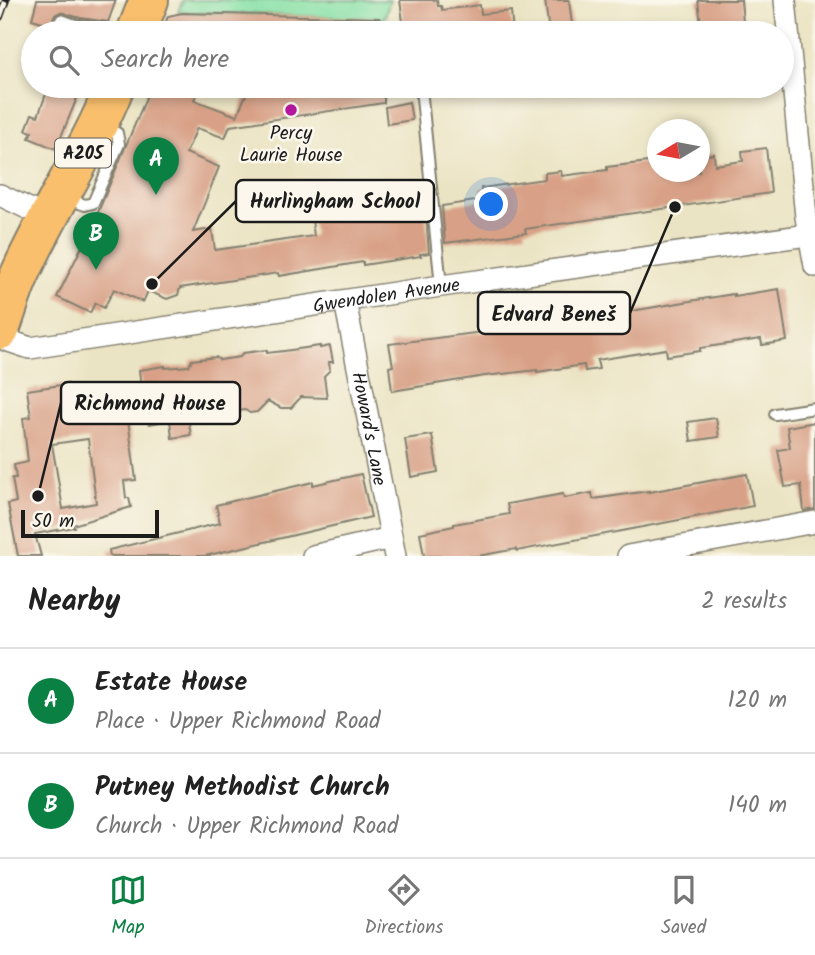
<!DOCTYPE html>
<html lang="en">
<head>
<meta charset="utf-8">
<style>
	:root { --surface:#fff; --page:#f6f6f6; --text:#222; --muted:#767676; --line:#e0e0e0; --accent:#0b8043 }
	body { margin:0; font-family:Kalam,sans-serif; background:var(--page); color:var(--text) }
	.compass { position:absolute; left:647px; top:119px; width:63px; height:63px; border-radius:50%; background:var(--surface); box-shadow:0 4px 10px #0003; rotate:260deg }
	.scale { position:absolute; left:21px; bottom:18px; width:138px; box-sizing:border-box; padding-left:7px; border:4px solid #1c1c1c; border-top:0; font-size:19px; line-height:24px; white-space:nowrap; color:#1c1c1c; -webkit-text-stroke:5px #fbf7ec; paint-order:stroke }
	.you { position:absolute; left:492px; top:205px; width:24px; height:24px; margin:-18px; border:5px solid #fff; border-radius:50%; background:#1a73e8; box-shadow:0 0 0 10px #1a73e833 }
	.badge { display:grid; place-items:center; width:46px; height:46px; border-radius:50%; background:var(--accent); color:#fff; font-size:23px; font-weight:700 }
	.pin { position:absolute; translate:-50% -58px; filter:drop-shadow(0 2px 4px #0008) }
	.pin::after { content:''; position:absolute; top:37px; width:24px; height:21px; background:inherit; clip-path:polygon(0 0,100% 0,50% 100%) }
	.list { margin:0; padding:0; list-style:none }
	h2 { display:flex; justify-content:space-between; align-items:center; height:91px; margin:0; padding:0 28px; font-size:30px }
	h2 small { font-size:23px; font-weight:400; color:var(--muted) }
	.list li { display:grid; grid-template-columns:46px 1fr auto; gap:21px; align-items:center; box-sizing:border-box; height:105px; padding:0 28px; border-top:2px solid var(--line) }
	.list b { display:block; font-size:26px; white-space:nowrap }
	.list p { margin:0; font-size:23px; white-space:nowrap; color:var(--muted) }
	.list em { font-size:23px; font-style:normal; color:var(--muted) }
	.icon { flex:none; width:38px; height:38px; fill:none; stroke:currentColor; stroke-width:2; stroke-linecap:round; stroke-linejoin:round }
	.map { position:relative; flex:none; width:815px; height:556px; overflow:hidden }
	.search { position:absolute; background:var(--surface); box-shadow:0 4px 10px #0003; left:21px; right:21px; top:21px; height:77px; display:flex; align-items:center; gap:18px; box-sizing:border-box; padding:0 24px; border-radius:38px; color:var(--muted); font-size:26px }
	.sheet { height:301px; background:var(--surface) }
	nav { display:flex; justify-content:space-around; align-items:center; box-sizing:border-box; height:98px; border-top:2px solid var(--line); background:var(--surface); font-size:19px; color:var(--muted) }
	nav a { display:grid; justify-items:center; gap:4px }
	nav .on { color:var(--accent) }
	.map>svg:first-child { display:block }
	.green { fill:#87e0a6; stroke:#527e61; stroke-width:2 }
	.building { fill:#d8a086; fill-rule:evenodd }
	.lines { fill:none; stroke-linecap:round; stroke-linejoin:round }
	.lane-casing { stroke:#848070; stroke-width:14 }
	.street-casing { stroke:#848070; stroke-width:24 }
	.highway-casing { stroke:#848070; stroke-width:42 }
	.lane { stroke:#fff; stroke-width:10 }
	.street { stroke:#fff; stroke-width:21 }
	.highway { stroke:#f9bf6d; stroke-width:38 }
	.rail-casing { stroke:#1c1c1c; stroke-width:8 }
	.rail { stroke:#fbf7ec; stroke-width:5; stroke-dasharray:16; stroke-linecap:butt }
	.poi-dot { fill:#b5179e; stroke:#fbf7ec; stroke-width:2.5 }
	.labels { text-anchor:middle; stroke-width:5; stroke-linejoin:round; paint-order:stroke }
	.shield { fill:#fbf7ec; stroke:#5f5e5a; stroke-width:2 }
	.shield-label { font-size:18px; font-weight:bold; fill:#1c1c1c }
	.poi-label { font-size:19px; fill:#1c1c1c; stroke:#fbf7ec }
	.street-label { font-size:19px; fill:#1c1c1c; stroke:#fbf7ec }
	.leader { fill:none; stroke:#1c1c1c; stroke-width:2.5 }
	.callout-dot { fill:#1c1c1c; stroke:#fbf7ec; stroke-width:2.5 }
	.callout { fill:#fbf7ec; stroke:#1c1c1c; stroke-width:2.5 }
	.callout-label { font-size:21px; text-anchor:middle; font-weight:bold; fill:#1c1c1c }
</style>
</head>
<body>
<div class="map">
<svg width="815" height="556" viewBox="0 0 815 556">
	<rect width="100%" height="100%" fill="#fbf7ec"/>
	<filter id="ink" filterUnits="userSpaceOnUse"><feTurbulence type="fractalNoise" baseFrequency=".0143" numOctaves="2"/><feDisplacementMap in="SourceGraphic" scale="14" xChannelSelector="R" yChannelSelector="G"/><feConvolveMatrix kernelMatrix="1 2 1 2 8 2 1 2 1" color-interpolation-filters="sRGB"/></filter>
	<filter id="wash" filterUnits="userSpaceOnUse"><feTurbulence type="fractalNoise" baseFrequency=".00686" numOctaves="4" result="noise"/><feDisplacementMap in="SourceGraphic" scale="28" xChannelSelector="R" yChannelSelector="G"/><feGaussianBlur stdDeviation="1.57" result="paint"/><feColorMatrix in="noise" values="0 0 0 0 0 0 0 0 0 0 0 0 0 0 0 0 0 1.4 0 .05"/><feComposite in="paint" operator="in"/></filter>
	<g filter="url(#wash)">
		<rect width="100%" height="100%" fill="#ebe4c4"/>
		<!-- green -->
		<polygon class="green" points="183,0 390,0 384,19 178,12"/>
		<g id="blocks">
			<!-- building -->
			<g class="building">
				<polygon points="37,0 116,0 108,22 80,18 60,12 55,15 53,18 56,26 32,19"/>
				<polygon points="400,0 437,0 438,6 441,6 442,10 480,5 481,14 511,11 513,33 425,33 424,27 404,30"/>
				<polygon points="545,0 569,0 573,33 549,33"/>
				<polygon points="698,0 741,0 744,33 702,33"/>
				<polygon points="182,13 379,18 389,33 162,33 168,16"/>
				<polygon points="49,86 82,86 56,149 29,138 32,132 26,130 32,114 38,116"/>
				<polygon points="151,86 200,86 194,100 237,116 247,92 272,92 298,89 298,86 384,86 384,103 230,126 225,138 197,128 186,153 219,167 193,232 212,229 215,250 314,236 312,220 352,214 350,204 384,199 387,219 426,213 429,253 420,254 421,256 363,265 363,262 279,276 278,273 180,288 178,295 167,299 148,291 143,302 114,289 104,308 95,303 90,313 57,297 93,224"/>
				<polygon points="409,102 412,120 387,124 385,107"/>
				<polygon points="766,148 771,193 525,229 526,233 445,243 442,206 482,200 481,188 545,179 545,173 561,171 562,176 607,170 607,167 657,161 657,172 699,172 699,156 714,154 715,165 743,161 742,151"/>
				<polygon points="779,289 787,341 762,345 761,339 700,348 700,351 667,356 666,349 597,360 599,369 585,371 584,365 537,372 537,370 485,376 392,391 389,367 393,366 389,344 530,326 567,319 567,322 702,299 734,294 734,296"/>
				<path d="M320,346V348L330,346L333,362H329L330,370L324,376L327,398L301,397L291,408H281L268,401L257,412L250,413L245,410L188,418L191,435L172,438L170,420L150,424L127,412L136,480L124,481L126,498H129L131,507L73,525L74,527L35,534L41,556H18L8,504L16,502L12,478H16L14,465L28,462L23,418L31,417L27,390L68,384L70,397L141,387L139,370L165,366V368L189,366L192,360L216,357L220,360L240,357L243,353L267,350V353L284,351ZM88,439L96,503L63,509L52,444Z"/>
				<polygon points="716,418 719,437 691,441 688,422"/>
				<polygon points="815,422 815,509 804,511 801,485 785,487 778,450 790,448 787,427"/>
				<polygon points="432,435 438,472 411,477 405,439"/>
				<polygon points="361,474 371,517 205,556 110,556 109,550 220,523 216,505 313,482 313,485"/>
				<polygon points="747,474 753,506 517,551 516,549 478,556 424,556 420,533 454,526 454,524 509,514 507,504 563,494 564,498 592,493 593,499 649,491 649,492"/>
			</g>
		</g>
	</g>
	<g filter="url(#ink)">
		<use href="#blocks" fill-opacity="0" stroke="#848070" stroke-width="2"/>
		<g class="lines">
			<defs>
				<g id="lane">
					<polyline points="61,20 78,26 130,32"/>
					<polyline points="422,98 441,286"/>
					<polyline points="68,199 85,205 93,203 119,144 117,133 103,127"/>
					<polyline points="775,414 815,408"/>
				</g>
				<g id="street">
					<polyline points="785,0 806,217 815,266"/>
					<polyline points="0,195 48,218"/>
					<path id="s1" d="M345,301L395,556"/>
					<path id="s2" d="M0,338L30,348L441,286L815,234"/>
					<polyline points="313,556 391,538"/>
					<polyline points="628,556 815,522"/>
				</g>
				<g id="highway">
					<polyline points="136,33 149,0"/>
					<path d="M0,330C6,313 11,296 18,279C47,213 88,153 115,86"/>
				</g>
			</defs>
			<!-- lane casing -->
			<use href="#lane" class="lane-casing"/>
			<!-- street casing -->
			<use href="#street" class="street-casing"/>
			<!-- highway casing -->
			<use href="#highway" class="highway-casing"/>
			<!-- lane -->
			<use href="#lane" class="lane"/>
			<!-- street -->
			<use href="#street" class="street"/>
			<!-- highway -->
			<use href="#highway" class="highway"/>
			<defs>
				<polyline id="rail" points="0,17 6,0"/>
			</defs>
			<!-- rail casing -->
			<use href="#rail" class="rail-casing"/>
			<!-- rail -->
			<use href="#rail" class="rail"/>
		</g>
	</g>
	<!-- markers -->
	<circle class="poi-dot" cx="291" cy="110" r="7"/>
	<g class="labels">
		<!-- shield labels -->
		<rect class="shield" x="55" y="138.5" width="56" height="29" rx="5"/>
		<g class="shield-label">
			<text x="83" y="159">A205</text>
		</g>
		<!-- poi labels -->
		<g class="poi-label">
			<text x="291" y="139">Percy<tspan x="291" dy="22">Laurie House</tspan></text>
		</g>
		<!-- street labels -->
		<g class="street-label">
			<text dy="7" stroke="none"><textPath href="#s2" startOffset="392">Gwendolen Avenue</textPath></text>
			<text dy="7" stroke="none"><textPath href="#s1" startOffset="130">Howard's Lane</textPath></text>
		</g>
	</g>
	<!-- callouts -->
	<path class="leader" d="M152 284L236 201M675 207L630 313M38 496L61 403"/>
	<g class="callout-dot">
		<circle cx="152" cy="284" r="7"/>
		<circle cx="675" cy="207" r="7"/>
		<circle cx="38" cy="496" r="7"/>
	</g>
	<g class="callout">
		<rect x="236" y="180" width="198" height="42" rx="7"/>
		<rect x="478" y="292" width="152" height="42" rx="7"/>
		<rect x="61" y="382" width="179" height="42" rx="7"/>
	</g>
	<g class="callout-label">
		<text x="335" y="208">Hurlingham School</text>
		<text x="554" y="321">Edvard Beneš</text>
		<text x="150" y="410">Richmond House</text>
	</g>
</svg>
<svg class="compass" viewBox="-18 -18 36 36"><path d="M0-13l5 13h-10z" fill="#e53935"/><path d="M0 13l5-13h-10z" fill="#767676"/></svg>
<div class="scale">50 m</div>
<div class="you"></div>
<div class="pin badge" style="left:156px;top:195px">A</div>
<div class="pin badge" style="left:96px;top:270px">B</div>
<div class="search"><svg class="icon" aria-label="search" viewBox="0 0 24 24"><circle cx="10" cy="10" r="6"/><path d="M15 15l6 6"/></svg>Search here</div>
</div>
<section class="sheet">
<h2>Nearby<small>2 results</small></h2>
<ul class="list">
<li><span class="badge">A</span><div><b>Estate House</b><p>Place · Upper Richmond Road</p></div><em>120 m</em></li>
<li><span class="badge">B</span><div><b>Putney Methodist Church</b><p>Church · Upper Richmond Road</p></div><em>140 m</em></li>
</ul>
</section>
<nav>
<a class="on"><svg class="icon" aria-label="map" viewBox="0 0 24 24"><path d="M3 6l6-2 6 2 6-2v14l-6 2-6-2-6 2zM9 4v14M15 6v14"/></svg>Map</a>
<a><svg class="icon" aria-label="directions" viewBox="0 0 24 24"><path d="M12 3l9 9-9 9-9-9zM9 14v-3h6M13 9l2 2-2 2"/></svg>Directions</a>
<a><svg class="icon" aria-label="saved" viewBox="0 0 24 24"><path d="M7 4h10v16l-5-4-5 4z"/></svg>Saved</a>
</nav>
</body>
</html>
